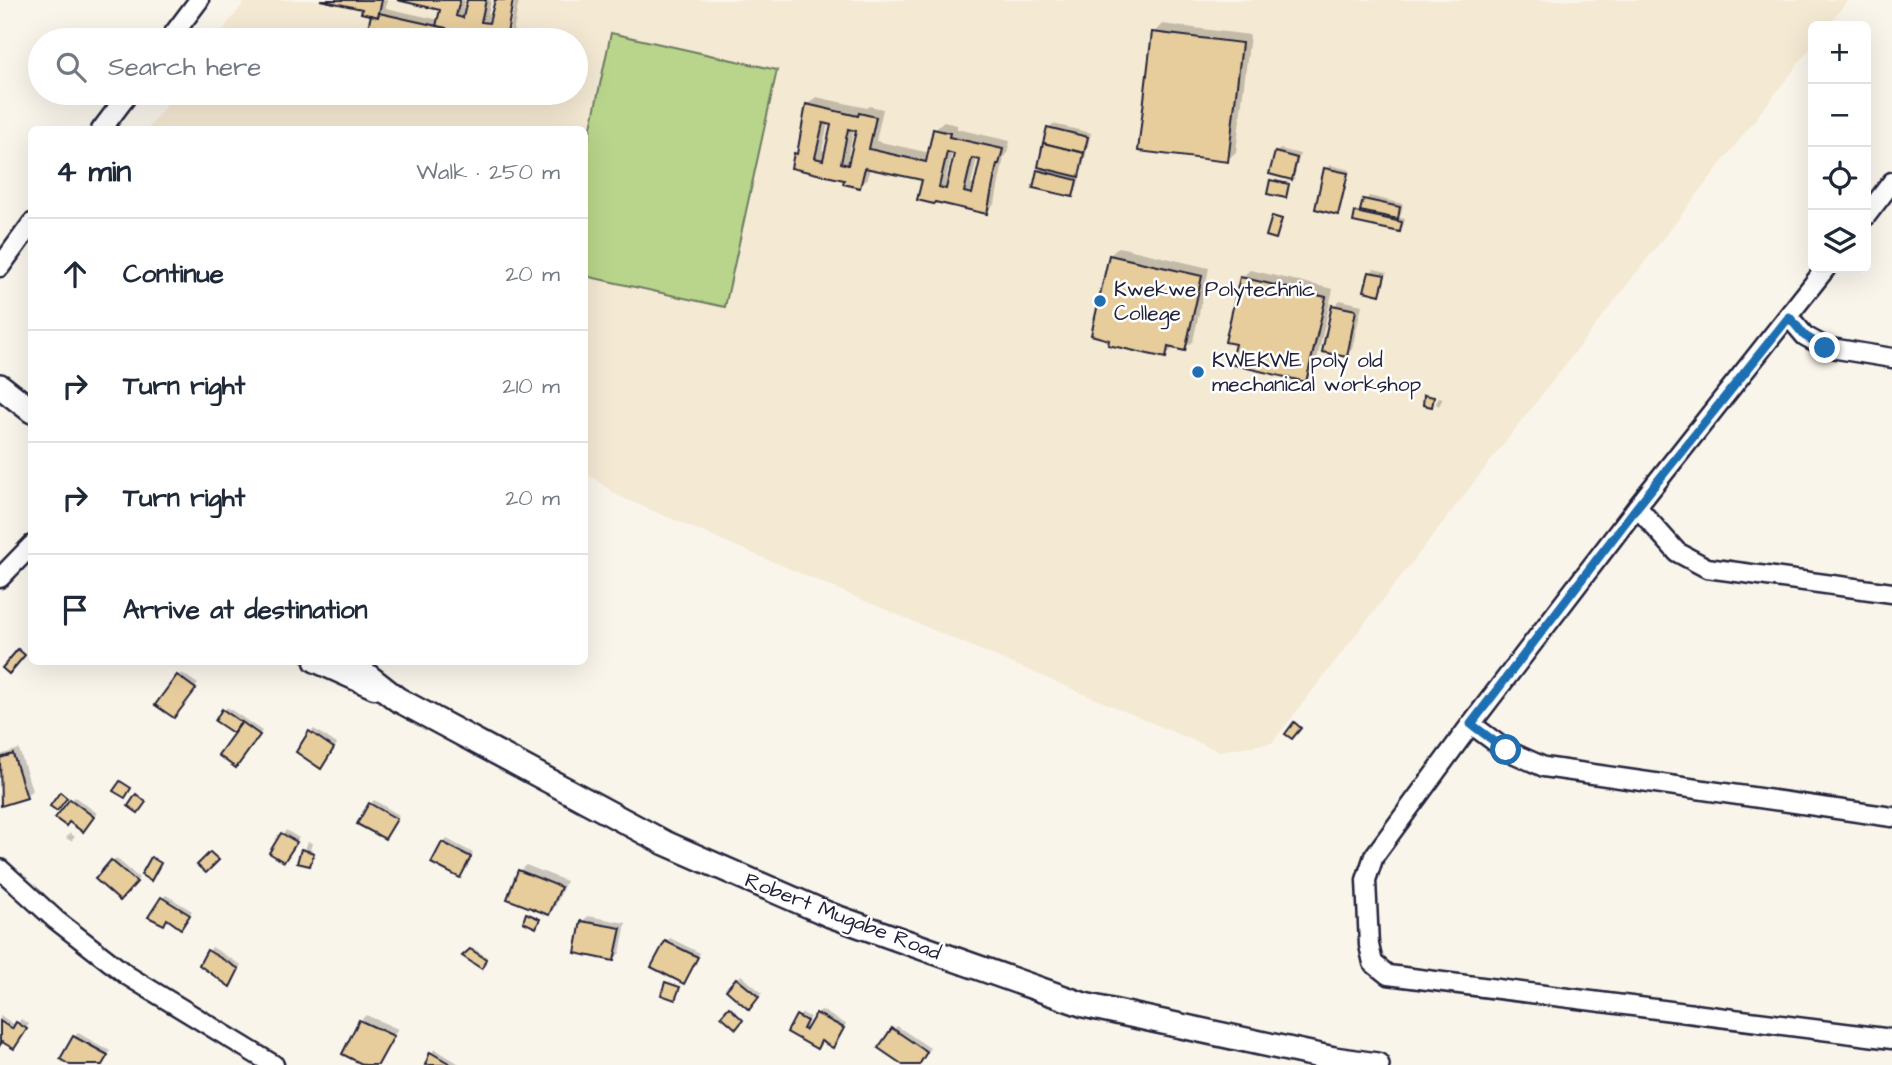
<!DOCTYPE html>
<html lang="en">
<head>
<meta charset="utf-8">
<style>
	:root { --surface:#fff; --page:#f6f6f7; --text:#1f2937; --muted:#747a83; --line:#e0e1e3 }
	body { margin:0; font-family:"Architects Daughter",sans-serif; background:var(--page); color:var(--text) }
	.controls { position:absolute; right:21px; top:21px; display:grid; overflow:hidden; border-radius:10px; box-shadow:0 7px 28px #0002 }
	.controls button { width:63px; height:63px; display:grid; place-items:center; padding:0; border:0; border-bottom:2px solid var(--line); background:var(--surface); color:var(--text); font:35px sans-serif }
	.stop { position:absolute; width:21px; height:21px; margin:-16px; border:5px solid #1f6fb2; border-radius:50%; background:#fff }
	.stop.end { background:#1f6fb2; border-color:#fff; box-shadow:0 2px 7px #0008 }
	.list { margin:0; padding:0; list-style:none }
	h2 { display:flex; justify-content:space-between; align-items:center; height:91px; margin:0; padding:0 28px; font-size:30px }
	h2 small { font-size:23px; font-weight:400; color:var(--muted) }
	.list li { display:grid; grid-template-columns:46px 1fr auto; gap:21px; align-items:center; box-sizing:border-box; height:112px; padding:0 28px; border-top:2px solid var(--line) }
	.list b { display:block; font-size:26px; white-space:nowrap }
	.list em { font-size:23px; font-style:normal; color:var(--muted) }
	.icon { flex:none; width:38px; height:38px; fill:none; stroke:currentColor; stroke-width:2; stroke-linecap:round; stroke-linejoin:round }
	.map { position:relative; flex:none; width:1892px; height:1065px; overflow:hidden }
	.search { position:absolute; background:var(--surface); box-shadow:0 7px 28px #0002; left:28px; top:28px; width:560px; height:77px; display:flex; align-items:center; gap:18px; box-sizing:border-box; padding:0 24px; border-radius:38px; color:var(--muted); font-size:26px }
	.panel { position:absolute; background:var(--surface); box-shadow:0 7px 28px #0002; left:28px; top:126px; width:560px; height:539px; border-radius:10px }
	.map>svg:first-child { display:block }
	.built { fill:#f4e9d3 }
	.green { fill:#b9d58c; stroke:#6e7c64; stroke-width:2 }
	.shadow { fill:#0003; fill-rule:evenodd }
	.building { fill:#e7cc9c; stroke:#22223b; stroke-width:2; fill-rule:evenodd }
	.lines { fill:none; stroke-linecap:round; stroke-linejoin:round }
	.minor-casing { stroke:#22223b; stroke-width:23 }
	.major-casing { stroke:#22223b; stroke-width:28 }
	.minor { stroke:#fff; stroke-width:18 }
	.major { stroke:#fff; stroke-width:23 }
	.route { stroke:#1f6fb2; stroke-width:9 }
	.poi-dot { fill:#1f6fb2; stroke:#fff; stroke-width:2.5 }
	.labels { text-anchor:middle; stroke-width:5; stroke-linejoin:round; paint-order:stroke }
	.poi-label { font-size:21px; fill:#22223b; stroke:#fff; text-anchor:start }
	.street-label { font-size:21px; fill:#22223b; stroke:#fff }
</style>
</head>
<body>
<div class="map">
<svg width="1892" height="1065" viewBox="0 0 1892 1065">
	<rect width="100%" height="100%" fill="#faf5eb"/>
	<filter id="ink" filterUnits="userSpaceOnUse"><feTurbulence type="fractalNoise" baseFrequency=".0143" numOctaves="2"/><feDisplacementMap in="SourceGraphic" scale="14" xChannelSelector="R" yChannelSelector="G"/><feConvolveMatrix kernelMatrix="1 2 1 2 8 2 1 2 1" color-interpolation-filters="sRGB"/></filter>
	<g filter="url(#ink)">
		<!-- built -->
		<polygon class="built" points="246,0 1848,0 1827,26 1813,26 1813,45 1272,743 1218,751 618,496 585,472 584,130 147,130 175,93 576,93 576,40 215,40"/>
		<!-- green -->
		<polygon class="green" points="611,33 777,70 725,307 585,276 585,155"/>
		<!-- shadow -->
		<g class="shadow">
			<polygon points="328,0 387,0 386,8 439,20 442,8 405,0 465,0 463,8 467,9 469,0 491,0 488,14 493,15 496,0 511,0 505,34 509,34 515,0 519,0 513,33 505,40 454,29 449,31 447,40 367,40 373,14 364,8"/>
			<polygon points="1162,24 1250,35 1236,152 1227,160 1154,33"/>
			<path d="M816,97L867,108L869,106L883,109L876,141L930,153L935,130L943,122L957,125V129L1010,141L1007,154L1004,157L995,203L987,212L936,200L924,179L870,167L868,178L860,186L796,154L799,151L807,105ZM828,123L833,124L827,151L822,150ZM854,129L858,130L852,156L848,155ZM952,152L956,153L950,180L946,179ZM977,158L982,159L976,186L971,184Z"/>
			<polygon points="1053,124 1091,133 1082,171 1077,176 1080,176 1076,192 1072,195 1038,171 1043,167 1049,128"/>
			<polygon points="1280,149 1300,154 1295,174 1292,178 1276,153"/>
			<polygon points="1330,165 1350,170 1341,209 1337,213 1326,169"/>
			<polygon points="1369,196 1403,204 1401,214 1397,217 1405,219 1403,226 1399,230 1357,213"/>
			<polygon points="1119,247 1209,268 1193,341 1184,349 1174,347 1165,356 1110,255"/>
			<polygon points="1374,269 1387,272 1383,289 1380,293 1370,273"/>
			<polygon points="1250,270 1333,289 1314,372 1306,380 1237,343 1241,278"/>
			<polygon points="1340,300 1362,305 1352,349 1346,355 1334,306"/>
			<polygon points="1439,397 1443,398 1439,406 1436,404"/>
			<polygon points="182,673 198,684 177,712 179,676"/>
			<polygon points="227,707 262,731 239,762 236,733 217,720"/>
			<polygon points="314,729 337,744 324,763 311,733"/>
			<polygon points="19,749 32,790 26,796 2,804 0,798 0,755"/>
			<polygon points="75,797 97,813 86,826 71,800"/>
			<polygon points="374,800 399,815 385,837 370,804"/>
			<polygon points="286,830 299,838 284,860 271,852"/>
			<polygon points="70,833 75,837 71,841 66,838"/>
			<polygon points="447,839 473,853 459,876 444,843"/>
			<polygon points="308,842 312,843 310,850 314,851 311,863 302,850 305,849"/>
			<polygon points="116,858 139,878 120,899 97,879"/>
			<polygon points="526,865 566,881 555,907 549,913 520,871"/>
			<polygon points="166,895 192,911 184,923 168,917 163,923 163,898"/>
			<polygon points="588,916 626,923 620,953 614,959 582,922"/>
			<polygon points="670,938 700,953 684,982 666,942"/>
			<polygon points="212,947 241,965 230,984 201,964"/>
			<polygon points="473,948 487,957 483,966 465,956"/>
			<polygon points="741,975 762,993 752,1004 728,990"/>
			<polygon points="821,1010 846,1024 836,1042 822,1040 820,1043 789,1032 802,1013 810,1017 805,1025 810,1027"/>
			<polygon points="0,1015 16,1026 21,1019 29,1024 17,1043 3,1040 0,1044"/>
			<polygon points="366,1015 398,1029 377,1065 368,1065 344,1053 360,1021"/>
			<polygon points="897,1026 930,1048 918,1065 906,1065 893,1030"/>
			<polygon points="78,1033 110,1051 102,1065 74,1065 74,1037"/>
			<polygon points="435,1049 461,1065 427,1065 431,1053"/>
		</g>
		<!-- building -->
		<g class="building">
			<polygon points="320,0 382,0 378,17 361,13 362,9"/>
			<polygon points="397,0 460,0 456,16 463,18 467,0 486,0 481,22 489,23 495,0 513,0 506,40 494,40 453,31 452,34 445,32 446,28 436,26 440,10"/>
			<polygon points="379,13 446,28 443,40 365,40 371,15 378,17"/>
			<polygon points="1152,32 1242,43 1228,162 1138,151"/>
			<path d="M806,104L858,116L859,113L876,117L869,149L926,162L933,129L950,133L949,137L1003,149L999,164H997L987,214L935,202L934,204L917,200L922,180L865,168L860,188L843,184L844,180L791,168L794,153L797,154ZM823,123L831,125L823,160L815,158ZM848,129L856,131L848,165L841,163ZM947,152L954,154L946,189L939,187ZM972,158L980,160L972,194L964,192Z"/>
			<polygon points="1047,127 1088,137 1084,153 1043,143"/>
			<polygon points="1043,143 1084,153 1079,177 1038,167"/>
			<polygon points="1275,152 1297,158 1292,180 1269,174"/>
			<polygon points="1324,168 1348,173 1338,215 1315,209"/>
			<polygon points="1037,170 1077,180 1073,197 1033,188"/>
			<polygon points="1270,180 1289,184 1286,198 1267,194"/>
			<polygon points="1363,199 1400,207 1398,219 1360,211"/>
			<polygon points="1355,212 1402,222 1400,232 1353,222"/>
			<polygon points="1272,216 1282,219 1276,239 1266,236"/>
			<polygon points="1109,255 1202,276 1185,351 1168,347 1166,358 1108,345 1109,340 1091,335"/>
			<polygon points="1369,272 1385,275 1380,295 1364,291"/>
			<polygon points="1240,277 1326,297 1306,382 1230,364 1235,344 1225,342"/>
			<polygon points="1332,305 1356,310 1347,357 1322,352"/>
			<polygon points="1424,395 1434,397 1432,407 1423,405"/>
			<polygon points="18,649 25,655 9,674 2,668"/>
			<polygon points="177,675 196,689 174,718 155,705"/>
			<polygon points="222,709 241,722 233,733 215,721"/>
			<polygon points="242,722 260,735 236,768 218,755"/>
			<polygon points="1294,722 1301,728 1292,739 1285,734"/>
			<polygon points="309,731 334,748 321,769 296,752"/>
			<polygon points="13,754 27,798 1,806 0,758"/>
			<polygon points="120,781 131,788 125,798 113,791"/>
			<polygon points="60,792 67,798 57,811 50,806"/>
			<polygon points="136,794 146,802 138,813 128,806"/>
			<polygon points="70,799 94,817 83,832 69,822 66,826 55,818"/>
			<polygon points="369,803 397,819 385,839 357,824"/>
			<polygon points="281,833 297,842 284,862 269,853"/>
			<polygon points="442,842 471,857 460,878 431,863"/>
			<polygon points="301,849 314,853 310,866 297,863"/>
			<polygon points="210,852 219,860 206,873 197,865"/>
			<polygon points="151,857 161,863 151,881 141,875"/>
			<polygon points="111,860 137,882 120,901 95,879"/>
			<polygon points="518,870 561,887 549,915 507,899"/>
			<polygon points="161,897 190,915 181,929 167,919 164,925 148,917"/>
			<polygon points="526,913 540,919 536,928 523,922"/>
			<polygon points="581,921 621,928 614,961 575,953"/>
			<polygon points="665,941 698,957 684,984 651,967"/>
			<polygon points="470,949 486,959 482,969 462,956"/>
			<polygon points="207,950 239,969 230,987 199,965"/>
			<polygon points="736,978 759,997 749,1010 726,990"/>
			<polygon points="665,982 680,987 675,1000 661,995"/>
			<polygon points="729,1007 743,1020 736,1029 721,1016"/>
			<polygon points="816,1013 844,1028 833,1048 821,1041 817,1049 787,1032 796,1015 807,1021 803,1029 806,1030"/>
			<polygon points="359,1020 394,1036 378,1065 364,1065 342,1054"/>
			<polygon points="0,1021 12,1029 16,1022 27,1029 14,1049 2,1042 0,1045"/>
			<polygon points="892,1028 927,1052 919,1065 903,1065 878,1048"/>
			<polygon points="73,1036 108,1055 102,1065 70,1065 60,1059"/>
			<polygon points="430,1052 452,1065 425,1065"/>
		</g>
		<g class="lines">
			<defs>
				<g id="minor">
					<polyline points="169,40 199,0"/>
					<polyline points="101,130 129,93"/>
					<polyline points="1866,216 1892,182"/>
					<polyline points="0,267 32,223"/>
					<polyline points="1826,268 1637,507 1471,724 1374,856 1366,880 1369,945 1373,963 1388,975 1892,1039"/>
					<polyline points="1789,317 1805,336 1825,347 1892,358"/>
					<polyline points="1637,507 1677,552 1707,568 1892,593"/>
					<polyline points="0,578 32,545"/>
					<polyline points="314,662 374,689"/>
					<polyline points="1471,724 1506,750 1544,767 1892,817"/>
					<polyline points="0,869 56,920 128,976 274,1065"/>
				</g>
				<g id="major">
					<polyline points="0,386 32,411"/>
					<polyline points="350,662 397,699 665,843 830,915 1084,1005 1334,1059 1377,1065"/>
				</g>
			</defs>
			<!-- minor casing -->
			<use href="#minor" class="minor-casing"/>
			<!-- major casing -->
			<use href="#major" class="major-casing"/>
			<!-- minor -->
			<use href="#minor" class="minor"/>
			<!-- major -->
			<use href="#major" class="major"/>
		</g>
	</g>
	<g class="lines" filter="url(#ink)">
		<!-- route -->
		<polyline class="route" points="1506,750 1471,724 1637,507 1789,317 1805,336 1825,348"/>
	</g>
	<!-- markers -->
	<g class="poi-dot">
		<circle cx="1100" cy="301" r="7"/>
		<circle cx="1198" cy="372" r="7"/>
	</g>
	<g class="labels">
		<!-- poi labels -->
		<g class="poi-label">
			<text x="1114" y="296">Kwekwe Polytechnic<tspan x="1114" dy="24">College</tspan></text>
			<text x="1212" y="367">KWEKWE poly old<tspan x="1212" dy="24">mechanical workshop</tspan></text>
		</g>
		<!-- street labels -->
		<g class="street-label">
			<text transform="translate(843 916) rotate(21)" y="7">Robert Mugabe Road</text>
		</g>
	</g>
</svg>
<div class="controls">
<button>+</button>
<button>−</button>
<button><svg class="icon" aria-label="locate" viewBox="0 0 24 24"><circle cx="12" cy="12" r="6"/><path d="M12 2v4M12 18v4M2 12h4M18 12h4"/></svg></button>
<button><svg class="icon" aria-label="layers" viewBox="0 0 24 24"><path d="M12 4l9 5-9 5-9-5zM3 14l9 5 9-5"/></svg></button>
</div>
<div class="stop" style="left:1506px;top:750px"></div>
<div class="stop end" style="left:1825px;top:348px"></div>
<div class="search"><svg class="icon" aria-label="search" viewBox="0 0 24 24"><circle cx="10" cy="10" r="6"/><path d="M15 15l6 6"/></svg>Search here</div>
<section class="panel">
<h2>4 min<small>Walk · 250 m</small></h2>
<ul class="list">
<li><svg class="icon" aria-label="ahead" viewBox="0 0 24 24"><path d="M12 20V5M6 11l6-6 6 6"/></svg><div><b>Continue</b></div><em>20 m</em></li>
<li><svg class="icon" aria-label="right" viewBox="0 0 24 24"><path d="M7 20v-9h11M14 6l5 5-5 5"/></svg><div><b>Turn right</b></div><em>210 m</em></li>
<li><svg class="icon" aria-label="right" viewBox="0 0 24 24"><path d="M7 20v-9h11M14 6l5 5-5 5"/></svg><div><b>Turn right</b></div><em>20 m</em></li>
<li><svg class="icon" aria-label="arrive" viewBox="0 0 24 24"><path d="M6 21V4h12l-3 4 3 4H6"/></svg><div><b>Arrive at destination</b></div></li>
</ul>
</section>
</div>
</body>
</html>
